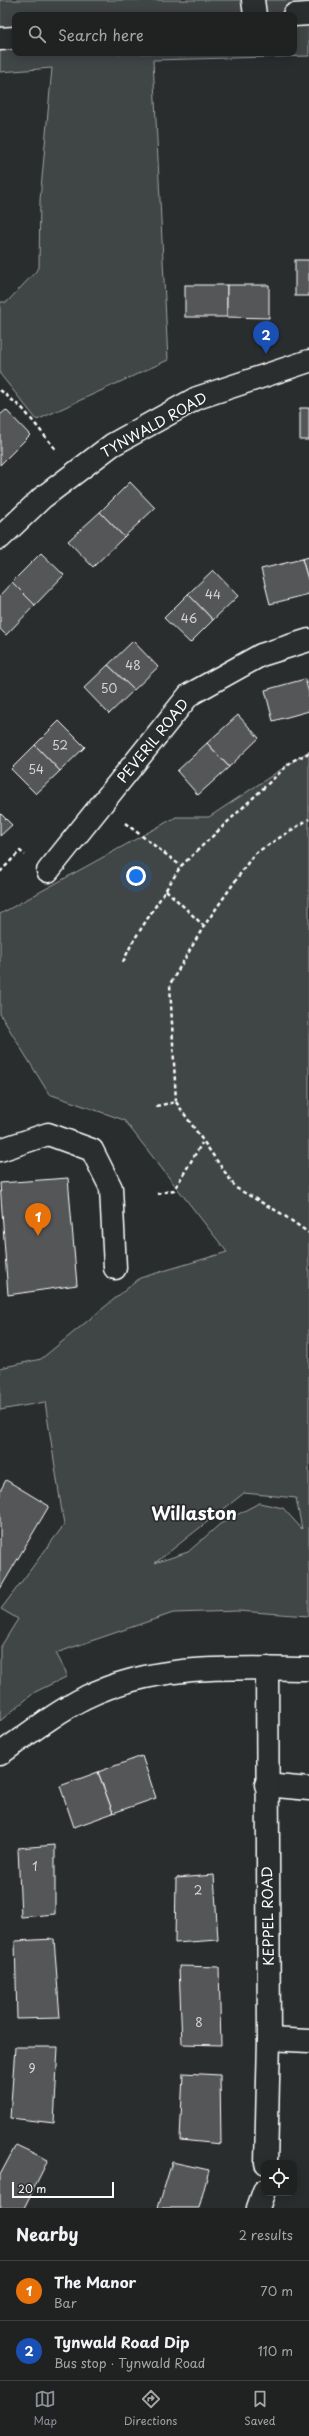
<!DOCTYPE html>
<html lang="en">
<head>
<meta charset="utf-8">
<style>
	:root { --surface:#202222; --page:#2d2f2f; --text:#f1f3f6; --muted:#a2a4a5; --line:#3d3f40; --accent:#8c9099 }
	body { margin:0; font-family:"Playpen Sans",sans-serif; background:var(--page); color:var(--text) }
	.controls { position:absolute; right:12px; bottom:12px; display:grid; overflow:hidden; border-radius:8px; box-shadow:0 2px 10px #0003 }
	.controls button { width:36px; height:36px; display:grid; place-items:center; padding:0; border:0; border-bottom:1px solid var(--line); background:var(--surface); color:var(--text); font:20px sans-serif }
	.scale { position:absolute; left:12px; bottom:10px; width:102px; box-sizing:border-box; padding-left:4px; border:2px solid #fff; border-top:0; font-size:11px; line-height:14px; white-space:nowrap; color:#fff; -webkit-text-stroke:3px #2a2d2e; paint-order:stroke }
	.you { position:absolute; left:136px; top:876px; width:14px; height:14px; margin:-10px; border:3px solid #fff; border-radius:50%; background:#1a73e8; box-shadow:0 0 0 6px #1a73e833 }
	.badge { display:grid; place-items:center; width:26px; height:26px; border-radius:50%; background:var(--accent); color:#fff; font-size:13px; font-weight:700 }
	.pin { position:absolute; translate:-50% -33px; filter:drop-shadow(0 1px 2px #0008) }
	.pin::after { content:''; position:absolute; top:21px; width:14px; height:12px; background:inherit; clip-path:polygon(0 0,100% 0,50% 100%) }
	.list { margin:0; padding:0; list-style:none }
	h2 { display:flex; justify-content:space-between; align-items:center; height:52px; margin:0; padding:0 16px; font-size:17px }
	h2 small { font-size:13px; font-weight:400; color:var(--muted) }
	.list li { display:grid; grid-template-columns:26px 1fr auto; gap:12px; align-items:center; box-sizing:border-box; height:60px; padding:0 16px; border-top:1px solid var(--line) }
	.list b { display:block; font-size:15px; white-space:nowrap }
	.list p { margin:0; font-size:13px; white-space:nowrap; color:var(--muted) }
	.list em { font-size:13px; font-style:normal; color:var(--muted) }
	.icon { flex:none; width:22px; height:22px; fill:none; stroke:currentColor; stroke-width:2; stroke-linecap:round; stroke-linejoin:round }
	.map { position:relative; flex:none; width:309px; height:2208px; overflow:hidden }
	.search { position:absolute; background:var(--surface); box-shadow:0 2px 10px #0003; left:12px; right:12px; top:12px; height:44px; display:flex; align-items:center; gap:10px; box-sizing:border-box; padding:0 14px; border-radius:8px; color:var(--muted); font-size:15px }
	.sheet { height:172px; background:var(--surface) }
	nav { display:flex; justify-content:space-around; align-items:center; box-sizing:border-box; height:56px; border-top:1px solid var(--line); background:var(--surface); font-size:11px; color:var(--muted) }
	nav a { display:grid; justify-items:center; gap:2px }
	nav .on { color:var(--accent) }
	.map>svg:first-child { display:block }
	.green { fill:#414445; stroke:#a0a2a2; fill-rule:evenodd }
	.building { fill:#555758; stroke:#fff }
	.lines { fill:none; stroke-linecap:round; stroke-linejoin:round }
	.minor-casing { stroke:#fff; stroke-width:25 }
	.path { stroke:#fff; stroke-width:2.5; stroke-dasharray:4 3; stroke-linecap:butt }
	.minor { stroke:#2a2d2e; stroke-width:22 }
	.labels { text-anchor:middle; stroke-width:3.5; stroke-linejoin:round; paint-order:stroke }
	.number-label { font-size:12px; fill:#d4d5d5 }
	.street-label { font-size:14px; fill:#fff; stroke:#2a2d2e }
	.district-label { font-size:18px; font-weight:bold; fill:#fff; stroke:#2a2d2e }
</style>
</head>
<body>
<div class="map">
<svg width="309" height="2208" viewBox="0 0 309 2208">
	<rect width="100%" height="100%" fill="#2a2d2e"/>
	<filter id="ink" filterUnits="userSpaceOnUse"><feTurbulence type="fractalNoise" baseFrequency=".025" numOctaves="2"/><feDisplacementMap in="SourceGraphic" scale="8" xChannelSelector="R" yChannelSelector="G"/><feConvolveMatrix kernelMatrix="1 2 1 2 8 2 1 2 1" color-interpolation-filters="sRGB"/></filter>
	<g filter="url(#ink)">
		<!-- green -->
		<g class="green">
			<path d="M0,0H309V56L153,60L168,360L37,420L0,374V302H7L39,268L40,200L52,68L0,72ZM15,15H294V53H15Z"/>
			<path d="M309,751V1616L238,1611L173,1613L56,1653L66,1672V1677L35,1692L0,1721V1648L18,1619L1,1609L64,1525L45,1402L0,1410V1368L41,1359L140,1278L227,1252L124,1120L49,1094L0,1014V914L176,817H209ZM244,1493L296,1498L302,1529L283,1508L259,1503L220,1524L188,1552L155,1563Z"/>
		</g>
		<!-- building -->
		<g class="building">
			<rect x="295" y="260" width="14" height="36"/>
			<rect x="185" y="285" width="42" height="32"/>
			<polygon points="227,285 269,285 269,318 227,317"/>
			<rect x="300" y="408" width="9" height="32"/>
			<polygon points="6,410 30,435 0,465 0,415"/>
			<polygon points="130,482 155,508 124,537 100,512"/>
			<polygon points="100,512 124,537 93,567 68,541"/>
			<polygon points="41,553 64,575 35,605 12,582"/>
			<polygon points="309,557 309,583 302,559"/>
			<polygon points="302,559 309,583 309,594 270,604 261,569"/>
			<polygon points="213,570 238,596 213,620 188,594"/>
			<polygon points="12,582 35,605 6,635 0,629 0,595"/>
			<polygon points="188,594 213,620 190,643 164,618"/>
			<polygon points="133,641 158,667 134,690 108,665"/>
			<polygon points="108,665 134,690 109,714 84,688"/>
			<polygon points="305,679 309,693 309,711 273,721 265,690"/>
			<polygon points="238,715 259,738 229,767 207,743"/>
			<polygon points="59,721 85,747 60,771 35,745"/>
			<polygon points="207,743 229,767 198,795 177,771"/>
			<polygon points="35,745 60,771 36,794 11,769"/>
			<polygon points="0,813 12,825 0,836"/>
			<polygon points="68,1178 77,1285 8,1295 0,1183"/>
			<polygon points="6,1480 49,1506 0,1589 0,1491"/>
			<polygon points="142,1756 156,1798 113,1813 98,1772"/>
			<polygon points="98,1772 113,1813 74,1827 60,1786"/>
			<polygon points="55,1845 55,1914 21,1917 18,1848"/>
			<polygon points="214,1875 218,1940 175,1943 176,1878"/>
			<polygon points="54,1939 60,2018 17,2019 15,1941"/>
			<polygon points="179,1966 219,1967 221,2045 182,2044"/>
			<polygon points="15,2047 58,2047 54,2123 10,2118"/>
			<polygon points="183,2073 220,2075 221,2144 180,2140"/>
			<polygon points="16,2145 48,2160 24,2208 0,2208 0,2175"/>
			<polygon points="172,2162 209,2170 199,2208 158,2208"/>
		</g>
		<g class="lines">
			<defs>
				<g id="minor">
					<polyline points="253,0 255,15"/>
					<polyline points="294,15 309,14"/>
					<polyline points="0,39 15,38"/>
					<polyline points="0,538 42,498 112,445 197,398 309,361"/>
					<polyline points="48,871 189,695 261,655 309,640"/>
					<polyline points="0,1150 48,1134 92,1150 111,1188 115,1268"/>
					<path d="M0,1754C28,1734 55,1713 86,1697C156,1663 234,1668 309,1669"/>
					<polyline points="266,1785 309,1789"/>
					<polyline points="269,2039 309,2041"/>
					<polyline points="266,2163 269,2039 267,1668"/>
					<polyline points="258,2208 264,2191"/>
				</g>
			</defs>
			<!-- minor casing -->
			<use href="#minor" class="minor-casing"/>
			<!-- path -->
			<g class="path">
				<polyline points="0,390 23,409 57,451"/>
				<polyline points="125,823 181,866"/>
				<polyline points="0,872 20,851 25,855"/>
				<polyline points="166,890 204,926"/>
				<polyline points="123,962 132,943 181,866 292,761 309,753"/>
				<polyline points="176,1102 236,1188 282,1214 309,1233"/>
				<polyline points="156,1106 176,1102 170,984 204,926 254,854 309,819"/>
				<polyline points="157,1194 174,1190 202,1143"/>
			</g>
			<!-- minor -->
			<use href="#minor" class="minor"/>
		</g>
	</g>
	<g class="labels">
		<!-- number labels -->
		<g class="number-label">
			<text x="213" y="599">44</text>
			<text x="189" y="623">46</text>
			<text x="133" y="670">48</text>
			<text x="109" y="693">50</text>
			<text x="60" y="750">52</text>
			<text x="36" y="774">54</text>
			<text x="35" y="1871">1</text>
			<text x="198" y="1895">2</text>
			<text x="199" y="2027">8</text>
			<text x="32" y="2073">9</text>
		</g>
		<!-- street labels -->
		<g class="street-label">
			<text transform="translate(154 425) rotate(-29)" y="5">TYNWALD ROAD</text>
			<text transform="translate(153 741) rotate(-51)" y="5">PEVERIL ROAD</text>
			<text transform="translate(268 1916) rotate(-91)" y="5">KEPPEL ROAD</text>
		</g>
		<!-- district labels -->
		<g class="district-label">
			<text x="194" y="1520">Willaston</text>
		</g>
	</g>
</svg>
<div class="controls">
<button><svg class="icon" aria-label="locate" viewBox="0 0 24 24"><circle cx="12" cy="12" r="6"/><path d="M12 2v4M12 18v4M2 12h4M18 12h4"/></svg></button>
</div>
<div class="scale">20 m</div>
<div class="you"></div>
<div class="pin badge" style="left:38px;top:1236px;background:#e8710a">1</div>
<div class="pin badge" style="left:266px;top:354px;background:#1a4fb4">2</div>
<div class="search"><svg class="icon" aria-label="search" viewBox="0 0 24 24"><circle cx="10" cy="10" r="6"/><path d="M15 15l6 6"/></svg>Search here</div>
</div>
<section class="sheet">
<h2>Nearby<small>2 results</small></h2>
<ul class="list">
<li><span class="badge" style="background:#e8710a">1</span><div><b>The Manor</b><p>Bar</p></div><em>70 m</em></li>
<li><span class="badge" style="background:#1a4fb4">2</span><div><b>Tynwald Road Dip</b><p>Bus stop · Tynwald Road</p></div><em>110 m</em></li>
</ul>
</section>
<nav>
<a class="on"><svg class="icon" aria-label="map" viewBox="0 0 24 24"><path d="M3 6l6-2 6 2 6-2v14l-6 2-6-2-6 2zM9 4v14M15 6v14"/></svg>Map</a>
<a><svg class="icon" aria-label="directions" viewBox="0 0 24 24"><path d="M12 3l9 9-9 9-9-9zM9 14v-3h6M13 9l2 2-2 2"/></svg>Directions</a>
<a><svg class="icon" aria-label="saved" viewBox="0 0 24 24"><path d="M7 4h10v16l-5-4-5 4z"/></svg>Saved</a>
</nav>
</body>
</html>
